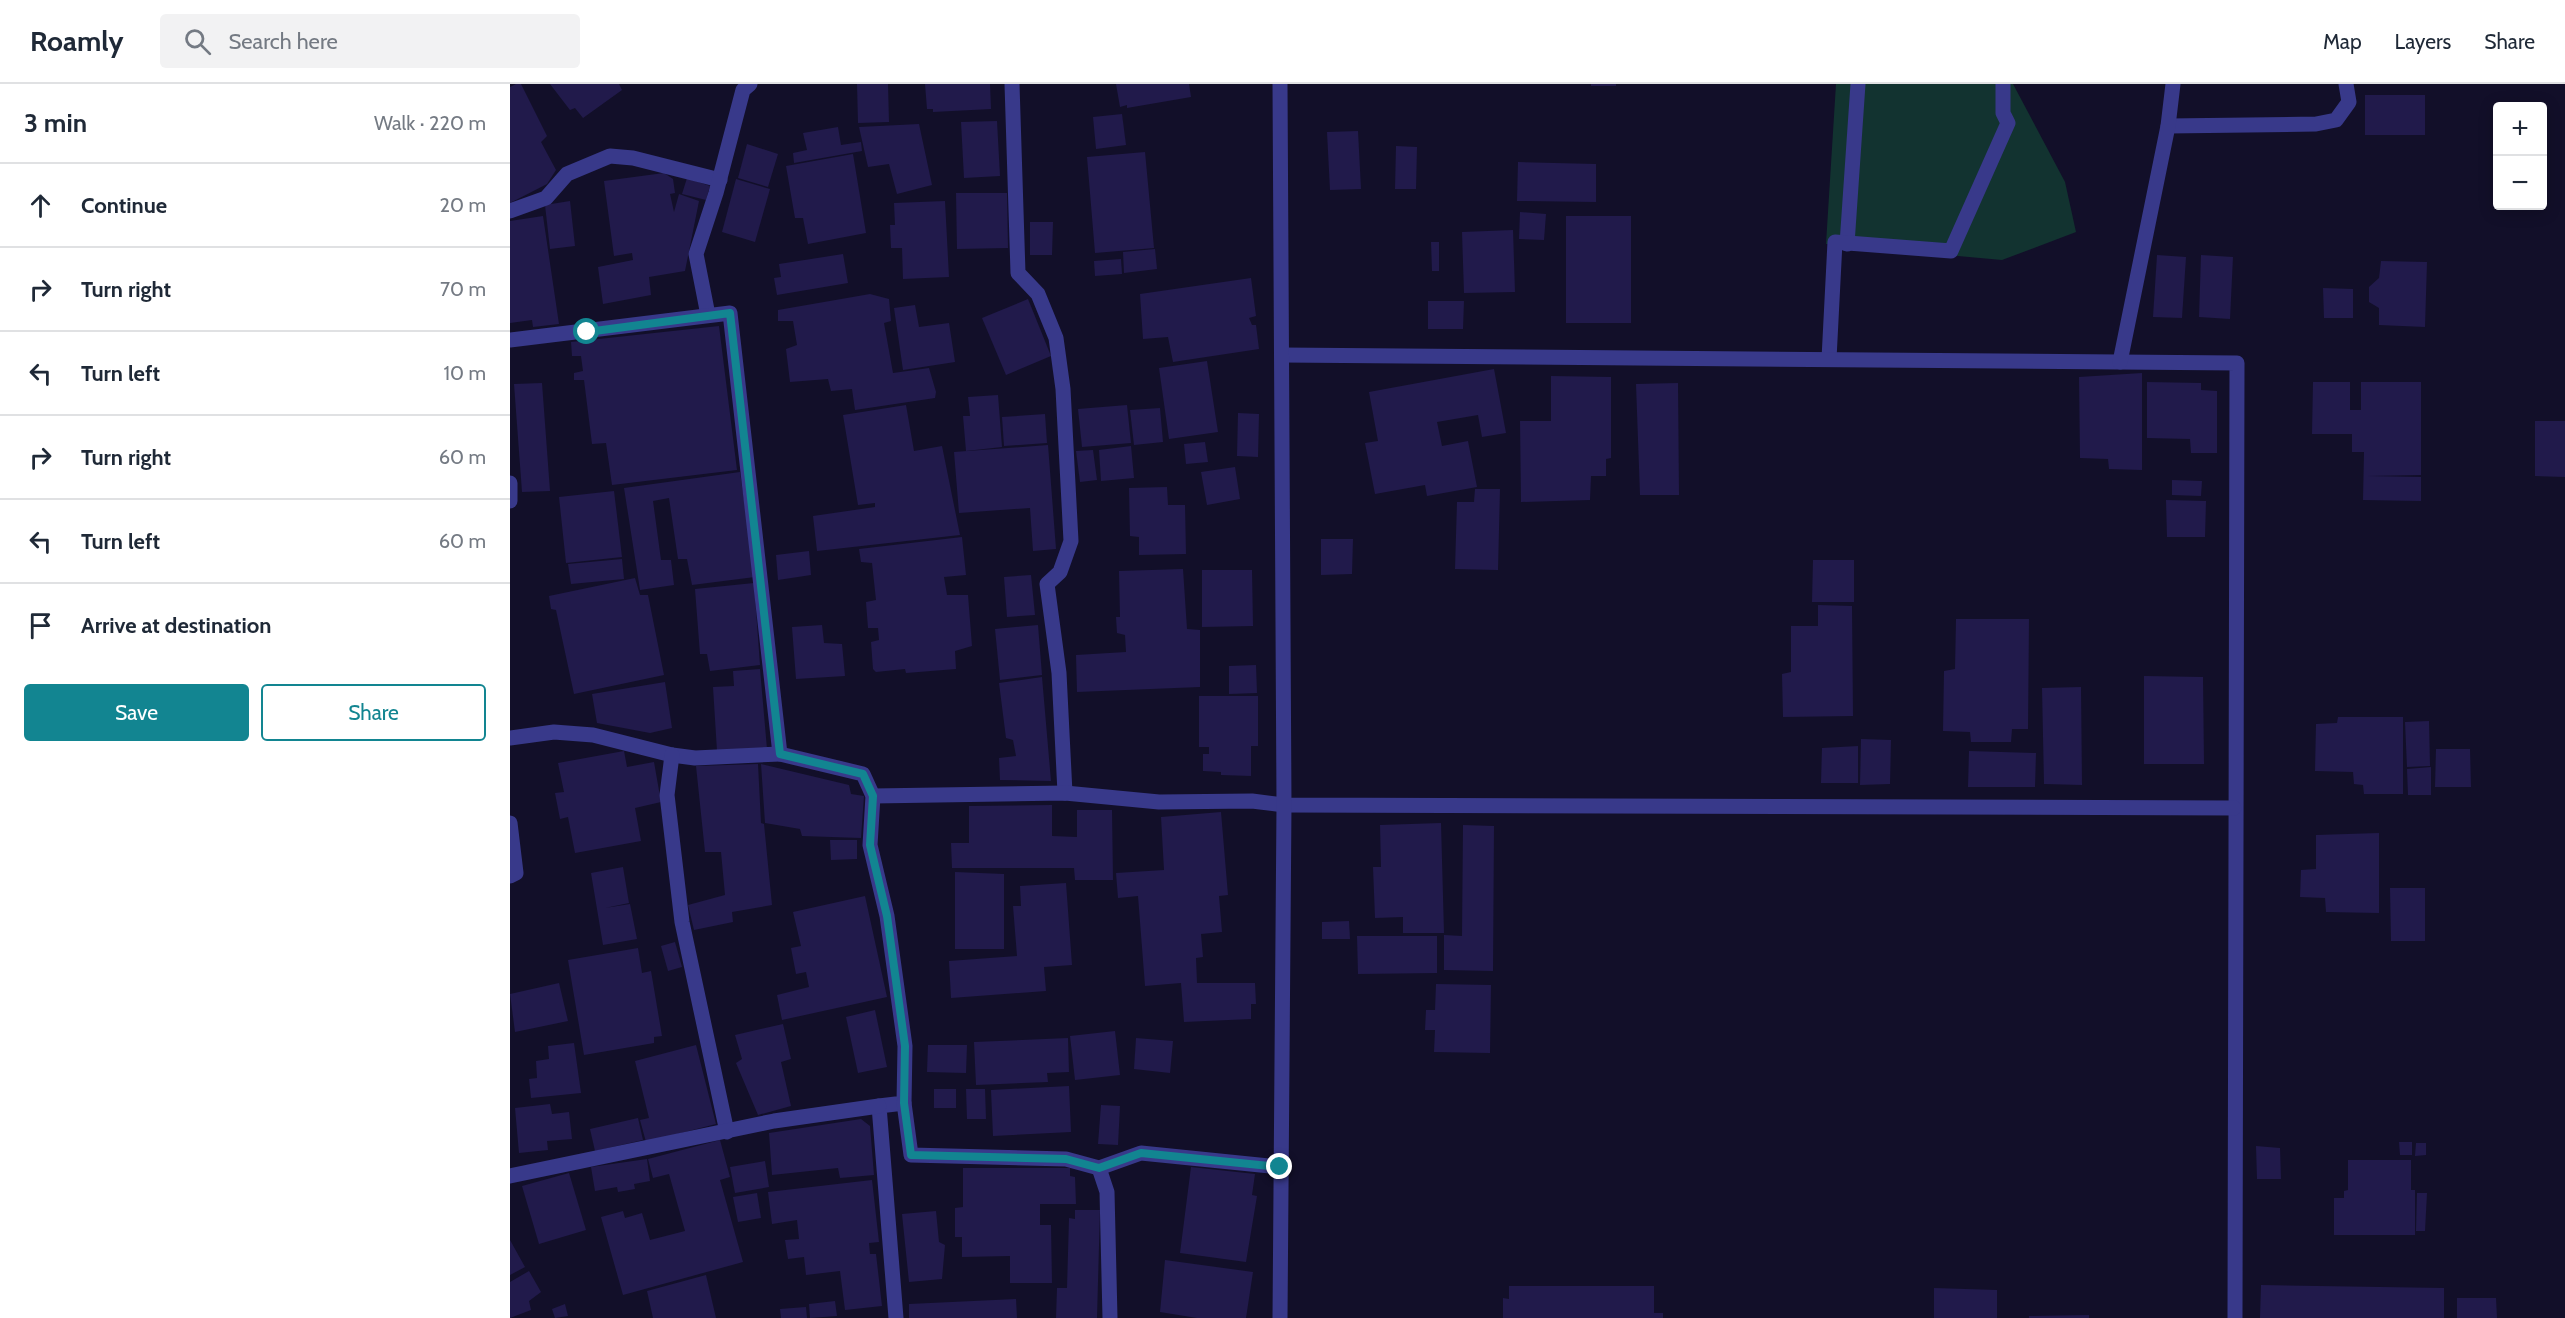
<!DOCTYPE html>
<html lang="en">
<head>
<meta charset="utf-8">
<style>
	:root { --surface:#fff; --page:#f2f2f3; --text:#1f2937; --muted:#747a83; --line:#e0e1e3; --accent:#128591 }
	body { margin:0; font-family:Cabin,sans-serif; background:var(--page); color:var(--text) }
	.controls { position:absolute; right:18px; top:18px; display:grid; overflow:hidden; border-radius:6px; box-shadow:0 3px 15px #0003 }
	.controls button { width:54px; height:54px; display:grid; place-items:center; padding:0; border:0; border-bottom:2px solid var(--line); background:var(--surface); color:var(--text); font:30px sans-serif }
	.stop { position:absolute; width:18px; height:18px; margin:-14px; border:4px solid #128591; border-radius:50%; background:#fff }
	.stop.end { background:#128591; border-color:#fff; box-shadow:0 2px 6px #0008 }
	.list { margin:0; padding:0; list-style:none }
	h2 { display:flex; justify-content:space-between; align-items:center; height:78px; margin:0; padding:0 24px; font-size:26px }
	h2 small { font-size:20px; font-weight:400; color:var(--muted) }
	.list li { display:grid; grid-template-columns:39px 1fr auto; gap:18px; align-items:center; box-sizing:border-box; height:84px; padding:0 24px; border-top:2px solid var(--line) }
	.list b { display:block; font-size:22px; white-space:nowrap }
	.list em { font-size:20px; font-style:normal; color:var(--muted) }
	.actions { display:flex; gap:12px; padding:18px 24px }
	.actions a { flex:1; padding:14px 0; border:2px solid var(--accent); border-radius:6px; text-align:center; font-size:21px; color:var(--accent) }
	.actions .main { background:var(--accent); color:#fff }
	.icon { flex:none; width:33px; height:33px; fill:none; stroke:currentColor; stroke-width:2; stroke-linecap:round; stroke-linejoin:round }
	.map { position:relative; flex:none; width:2055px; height:1234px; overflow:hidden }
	header { display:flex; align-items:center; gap:36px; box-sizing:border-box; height:84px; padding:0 30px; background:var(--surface); border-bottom:2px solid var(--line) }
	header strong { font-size:28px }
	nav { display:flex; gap:33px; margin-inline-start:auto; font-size:21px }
	.search { width:420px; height:54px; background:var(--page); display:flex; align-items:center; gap:15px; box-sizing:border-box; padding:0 21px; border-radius:6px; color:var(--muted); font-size:22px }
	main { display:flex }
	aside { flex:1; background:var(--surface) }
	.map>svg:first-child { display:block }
	.green { fill:#123330 }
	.building { fill:#211a4b }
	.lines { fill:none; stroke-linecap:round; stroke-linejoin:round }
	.lane { stroke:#38398a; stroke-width:15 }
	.street { stroke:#38398a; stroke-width:15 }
	.route { stroke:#128591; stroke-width:8 }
</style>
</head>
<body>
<header>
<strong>Roamly</strong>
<div class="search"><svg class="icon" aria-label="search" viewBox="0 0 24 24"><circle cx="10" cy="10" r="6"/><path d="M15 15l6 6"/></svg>Search here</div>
<nav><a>Map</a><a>Layers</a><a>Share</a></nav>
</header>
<main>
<aside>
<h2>3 min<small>Walk · 220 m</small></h2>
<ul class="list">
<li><svg class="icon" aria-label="ahead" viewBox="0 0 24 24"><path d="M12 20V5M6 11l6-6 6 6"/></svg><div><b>Continue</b></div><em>20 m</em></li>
<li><svg class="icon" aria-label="right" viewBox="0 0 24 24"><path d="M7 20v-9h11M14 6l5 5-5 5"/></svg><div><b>Turn right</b></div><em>70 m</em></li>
<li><svg class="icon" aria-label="left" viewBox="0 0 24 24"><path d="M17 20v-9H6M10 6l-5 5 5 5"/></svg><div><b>Turn left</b></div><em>10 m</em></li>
<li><svg class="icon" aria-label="right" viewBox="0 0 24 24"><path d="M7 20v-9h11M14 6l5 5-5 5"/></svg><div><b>Turn right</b></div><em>60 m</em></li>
<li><svg class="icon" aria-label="left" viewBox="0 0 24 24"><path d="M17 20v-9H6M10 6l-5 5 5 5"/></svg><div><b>Turn left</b></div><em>60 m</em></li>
<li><svg class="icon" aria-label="arrive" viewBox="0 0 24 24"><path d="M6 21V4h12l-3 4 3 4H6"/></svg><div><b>Arrive at destination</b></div></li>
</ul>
<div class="actions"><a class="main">Save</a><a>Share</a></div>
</aside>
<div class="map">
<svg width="2055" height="1234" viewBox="0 0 2055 1234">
	<rect width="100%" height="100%" fill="#120f29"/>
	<!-- green -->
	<polygon class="green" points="1326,0 1503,0 1555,98 1566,148 1492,176 1316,160"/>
	<!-- building -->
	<g class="building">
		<polygon points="6,0 11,0 37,52 31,58 46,86 37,100 0,119 0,3"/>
		<polygon points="40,0 109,0 112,6 73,34 65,24 60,26"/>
		<polygon points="347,0 378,0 379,38 348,39"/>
		<polygon points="415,0 480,0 481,25 423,28 423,25 417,25"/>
		<polygon points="606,0 679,0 681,13 617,24 617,21 610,23"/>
		<rect x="1081" y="0" width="25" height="2"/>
		<rect x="1855" y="11" width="60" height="40"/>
		<polygon points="612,30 616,61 586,65 583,33"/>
		<polygon points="487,37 490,92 454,94 451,38"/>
		<polygon points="409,40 422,101 387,110 379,80 358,83 349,43"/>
		<polygon points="328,43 331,61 351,58 352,67 284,79 283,69 297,66 293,49"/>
		<polygon points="848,47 851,105 820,106 817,48"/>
		<polygon points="237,60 268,70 258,103 228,94"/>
		<polygon points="886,62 907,63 906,105 885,105"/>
		<polygon points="635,68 644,164 585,169 577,73"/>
		<polygon points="343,70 356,149 298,160 293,134 285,134 276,82"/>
		<polygon points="1008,78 1086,80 1086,118 1007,117"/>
		<polygon points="154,89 163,95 165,109 160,110 164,128 169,110 189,117 175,187 139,193 141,211 93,220 88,183 123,176 122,169 104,172 94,97"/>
		<polygon points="177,94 200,102 196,116 172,110"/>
		<polygon points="226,95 260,105 245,158 212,148"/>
		<polygon points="446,109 497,109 498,164 447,165"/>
		<polygon points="60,117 65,162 40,165 35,121"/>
		<polygon points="435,117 439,193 393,195 392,164 381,164 380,141 385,141 384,119"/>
		<polygon points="1010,128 1036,130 1034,156 1009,155"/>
		<polygon points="33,132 49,240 23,243 22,236 0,239 0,137"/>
		<rect x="1056" y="132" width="65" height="107"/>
		<polygon points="520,138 543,138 542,171 520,171"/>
		<polygon points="1003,146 1005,208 954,209 952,148"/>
		<polygon points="921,158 929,158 929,187 922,187"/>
		<polygon points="645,165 647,185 614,189 613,168"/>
		<polygon points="333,170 338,199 267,211 264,194 271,193 269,180"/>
		<polygon points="1647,171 1676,173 1672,234 1643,233"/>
		<polygon points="1691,171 1723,173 1720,235 1689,233"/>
		<polygon points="611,175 612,190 585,192 584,177"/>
		<polygon points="1871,177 1917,178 1915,243 1869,241 1869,224 1859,218 1859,203 1869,194"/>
		<polygon points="741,194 746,232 739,234 742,241 746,241 749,265 663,278 658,253 633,255 630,210"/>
		<polygon points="1813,204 1843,205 1843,234 1814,234"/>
		<polygon points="360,210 379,215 381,237 374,239 383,289 419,284 426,308 425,314 345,326 342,305 321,307 318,295 280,298 276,265 287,261 283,237 268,237 268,226"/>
		<polygon points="518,215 541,272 496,291 472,234"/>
		<polygon points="918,217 954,217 953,245 918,245"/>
		<polygon points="405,221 409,243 439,239 445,278 393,286 384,224"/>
		<polygon points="209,242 227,386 102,401 96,359 82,360 74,296 64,296 64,289 73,287 71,272 62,272 61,258"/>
		<polygon points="697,277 708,348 659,355 649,284"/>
		<polygon points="984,285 996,349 972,353 968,331 927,338 932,362 958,357 967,403 917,412 915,401 865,410 855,359 868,357 859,308"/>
		<polygon points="1632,289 1632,386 1599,385 1598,375 1570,374 1569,293"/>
		<polygon points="1041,292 1101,293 1101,374 1096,375 1096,392 1081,392 1080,416 1011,418 1010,337 1041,337"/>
		<polygon points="1637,298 1691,299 1691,306 1707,307 1707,369 1681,369 1680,355 1637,354"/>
		<polygon points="1803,298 1840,298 1840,326 1851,326 1851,298 1911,298 1911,391 1858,392 1911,393 1911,417 1853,416 1854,368 1842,368 1842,350 1802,350"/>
		<polygon points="32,299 40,407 12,408 4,300"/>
		<polygon points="1168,299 1169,411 1130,411 1126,300"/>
		<polygon points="488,311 492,363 456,367 453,332 460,332 458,313"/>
		<polygon points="396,321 404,367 432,362 450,451 307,467 303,432 365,423 365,419 348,421 333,331"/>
		<polygon points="617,321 621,359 572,363 568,325"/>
		<polygon points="650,324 653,358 624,361 620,326"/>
		<polygon points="728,329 749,330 748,373 727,372"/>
		<polygon points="535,330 537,359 494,362 492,333"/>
		<polygon points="2025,337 2055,337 2055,393 2025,392"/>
		<polygon points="695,358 698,378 676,380 674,360"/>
		<polygon points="538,361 546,465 523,467 520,424 449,429 444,368"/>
		<polygon points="621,362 624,394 591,397 589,366"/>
		<polygon points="583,366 587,396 570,398 566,367"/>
		<polygon points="725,383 730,415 697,421 691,388"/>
		<polygon points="230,388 245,493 182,501 177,475 168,475 159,414 143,417 151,476 161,476 164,501 130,506 114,404"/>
		<polygon points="1662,396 1692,397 1691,412 1662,411"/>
		<polygon points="657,403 658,421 675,421 676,470 629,471 629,453 620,452 619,404"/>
		<polygon points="965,405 990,405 988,486 945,485 947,418 964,418"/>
		<polygon points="104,407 112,473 56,479 49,413"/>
		<polygon points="1656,416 1696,417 1695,453 1657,453"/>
		<polygon points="452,453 456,491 434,493 437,511 458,511 462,562 445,567 446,585 396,589 395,585 366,588 363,585 361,558 369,556 368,544 358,544 356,518 366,516 362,479 351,478 349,465"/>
		<polygon points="811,455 843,455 842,490 811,491"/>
		<polygon points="299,467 301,491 268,496 266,471"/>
		<polygon points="112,475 114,495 61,500 58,480"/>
		<polygon points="1303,476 1344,476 1344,518 1302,518"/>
		<polygon points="673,485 677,545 690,546 690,603 567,608 566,571 616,568 615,551 607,549 606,533 610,533 609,487"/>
		<polygon points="692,486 742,486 743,542 692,543"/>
		<polygon points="521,491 525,531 497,533 494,493"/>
		<polygon points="125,494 130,511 138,511 154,591 64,610 46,526 41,525 39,512"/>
		<polygon points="244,499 250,581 200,587 197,570 190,570 185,505"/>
		<polygon points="1308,521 1342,522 1343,632 1273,633 1272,590 1281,588 1281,542 1308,542"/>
		<polygon points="1446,535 1519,535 1518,645 1502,645 1501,658 1461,658 1460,648 1433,647 1434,587 1445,585"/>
		<polygon points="312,541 314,559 332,560 335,592 286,595 282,543"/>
		<polygon points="528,541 532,591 490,596 485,545"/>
		<polygon points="746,581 747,609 719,610 719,582"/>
		<polygon points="250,585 257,665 207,667 203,603 224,602 223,587"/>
		<polygon points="1634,592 1693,593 1694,680 1634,680"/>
		<polygon points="532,593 541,697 490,696 489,674 506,672 503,656 496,654 489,599"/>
		<polygon points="155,598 162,644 140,649 87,639 82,610"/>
		<polygon points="1571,603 1572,701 1534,700 1532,604"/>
		<polygon points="689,612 748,612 748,662 741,662 741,692 711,691 711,688 693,687 693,670 699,670 699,663 689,663"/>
		<polygon points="1828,633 1893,633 1893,710 1854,710 1853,701 1844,700 1843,688 1805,687 1806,640 1827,639"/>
		<polygon points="1919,637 1920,682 1897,683 1895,638"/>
		<polygon points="1351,655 1381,656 1380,700 1350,701"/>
		<polygon points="1348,662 1348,699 1311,699 1312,664"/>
		<polygon points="1926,665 1960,665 1961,703 1925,703"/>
		<polygon points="114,667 117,683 144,678 151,718 125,724 131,757 65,769 58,733 50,735 45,709 54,708 48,679"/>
		<polygon points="1459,667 1526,669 1525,703 1458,703"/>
		<polygon points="248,680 251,739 254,740 262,821 222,828 223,838 184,846 178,821 215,811 211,768 195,768 186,682"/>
		<polygon points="251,680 339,701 341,710 354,712 351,754 292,752 290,745 255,739"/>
		<polygon points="1921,683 1921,711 1898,711 1897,685"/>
		<polygon points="542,721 542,752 567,753 567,726 602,726 603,796 565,796 564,784 442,784 441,759 459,759 459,722"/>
		<polygon points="711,728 718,811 709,812 712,848 691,850 693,873 686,874 687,899 745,899 746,920 741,920 741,935 674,938 671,899 635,902 628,812 608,814 606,789 654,786 651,733"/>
		<polygon points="931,739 934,849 893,849 893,833 865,834 863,783 871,783 870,741"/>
		<polygon points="953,741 984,742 983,887 934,886 934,851 952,852"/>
		<polygon points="1869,749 1869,829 1816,828 1815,814 1790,813 1791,786 1806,785 1806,751"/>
		<polygon points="320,756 347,756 347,775 321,776"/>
		<polygon points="113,783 119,819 95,824 120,820 127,855 93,861 81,789"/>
		<polygon points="445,788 494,790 494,865 445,865"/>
		<polygon points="556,799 562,881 534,883 536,907 441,914 439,877 507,872 503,822 511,822 510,802"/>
		<polygon points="1880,804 1915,804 1915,857 1881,857"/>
		<polygon points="355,812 377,913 272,936 267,911 299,903 296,888 286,890 281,864 291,862 283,828"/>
		<polygon points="839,837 840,855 812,855 812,838"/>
		<polygon points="847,852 927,852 927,889 848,890"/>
		<polygon points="165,858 172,883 158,887 151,862"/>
		<polygon points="128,864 132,889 141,887 152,952 144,953 144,959 74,971 58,876"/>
		<polygon points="49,899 58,937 5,948 0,910"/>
		<polygon points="926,900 981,901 980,969 924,968 925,946 915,946 916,926 925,926"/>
		<polygon points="365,926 377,983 348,989 336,933"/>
		<polygon points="273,940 281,975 271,978 281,1022 248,1031 226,979 232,975 225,951"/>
		<polygon points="605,947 610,991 565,996 560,952"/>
		<polygon points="558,954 559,988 537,989 538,998 466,1001 464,958"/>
		<polygon points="626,954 663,957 660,989 624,985"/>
		<polygon points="64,959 71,1009 21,1014 19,995 27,994 26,977 39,975 38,962"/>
		<polygon points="186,961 206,1040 136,1058 130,1036 139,1034 125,977"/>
		<polygon points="418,961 457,961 456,989 417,988"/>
		<polygon points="559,1002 561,1048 483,1052 481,1006"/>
		<rect x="424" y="1005" width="22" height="19"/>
		<polygon points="456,1005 475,1005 476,1035 457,1035"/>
		<polygon points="40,1020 42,1030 59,1028 62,1055 37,1057 38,1066 9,1069 5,1024"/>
		<polygon points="591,1021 610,1022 608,1061 588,1060"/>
		<polygon points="128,1034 133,1056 85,1067 80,1045"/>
		<polygon points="351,1035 360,1042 364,1091 330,1094 328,1084 262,1091 259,1049"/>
		<polygon points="210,1056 220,1093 210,1096 233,1178 113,1211 91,1133 113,1127 115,1134 132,1129 140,1156 175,1147 159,1090 143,1094 138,1075"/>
		<polygon points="1889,1058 1902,1058 1902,1071 1890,1071"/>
		<polygon points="1906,1059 1916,1059 1916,1071 1905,1072"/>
		<polygon points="1746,1062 1770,1064 1771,1095 1747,1095"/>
		<polygon points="137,1075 140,1097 124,1100 125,1105 108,1108 107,1103 85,1107 81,1083"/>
		<polygon points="1838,1076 1901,1076 1901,1106 1905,1106 1905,1151 1824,1151 1824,1114 1834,1114 1834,1107 1838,1106"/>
		<polygon points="255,1077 259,1103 225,1109 220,1083"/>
		<polygon points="681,1083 745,1090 742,1111 747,1112 736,1178 670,1169"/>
		<polygon points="453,1084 560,1084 560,1092 565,1093 566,1120 530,1120 530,1141 541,1141 542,1199 500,1199 500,1172 452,1173 452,1153 445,1153 445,1124 453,1123"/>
		<polygon points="59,1089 76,1146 29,1160 12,1102"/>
		<polygon points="362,1096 369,1158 359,1159 360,1170 366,1170 372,1222 335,1226 330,1187 296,1191 294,1173 278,1175 275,1156 289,1155 287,1136 262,1140 258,1108"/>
		<polygon points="247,1109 251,1134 228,1138 223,1113"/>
		<polygon points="1907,1109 1917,1109 1915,1147 1906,1147"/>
		<polygon points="565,1126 590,1126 587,1234 546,1234 547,1204 557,1204 559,1134 565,1135"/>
		<polygon points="426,1127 429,1158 435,1161 432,1195 399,1198 392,1130"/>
		<polygon points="0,1156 15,1183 0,1191"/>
		<polygon points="655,1176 743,1188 736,1234 687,1234 650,1228"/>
		<polygon points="19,1187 31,1208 19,1217 21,1226 0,1234 0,1198"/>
		<polygon points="196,1191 206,1234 143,1234 137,1207"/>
		<polygon points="1751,1201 1934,1204 1934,1234 1750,1234"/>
		<polygon points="999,1202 1144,1202 1144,1229 1153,1229 1153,1234 993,1234 993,1214 999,1215"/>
		<polygon points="1424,1204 1487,1206 1487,1234 1424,1234"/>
		<polygon points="1947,1214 1986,1214 1987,1234 1947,1234"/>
		<polygon points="506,1215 507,1234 399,1234 399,1220"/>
		<polygon points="325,1217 327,1232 300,1234 299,1220"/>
		<polygon points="55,1220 58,1232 45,1234 42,1225"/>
		<polygon points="296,1223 297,1234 271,1234 270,1225"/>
		<polygon points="1579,1231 1579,1234 1519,1234 1519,1232"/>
	</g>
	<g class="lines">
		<!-- lane -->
		<g class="lane">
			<polyline points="1658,42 1806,40 1826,36 1839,18 1836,0"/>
			<polyline points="1337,160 1348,0"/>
			<polyline points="1319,275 1325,158 1441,167 1498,39 1493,29 1493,0"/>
		</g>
		<!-- street -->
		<g class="street">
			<polyline points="502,0 508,189 528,210 546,254 553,305 561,457 550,488 537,500 549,589 555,709"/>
			<polyline points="0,127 36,114 57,90 100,72 123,74 210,96"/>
			<polyline points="198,231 186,170 206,109 233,6 240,0"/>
			<polyline points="0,256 220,229 270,670 353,690 363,712 360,761 377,832 395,962 394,1019 369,1022 386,1234"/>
			<polyline points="772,271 1727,279 1725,1234"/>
			<polyline points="1610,278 1658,42 1663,0"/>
			<polyline points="0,399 0,417"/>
			<polyline points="0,654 44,648 83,651 162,671 185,674 270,670"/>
			<polyline points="162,671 157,711 172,838 217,1048"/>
			<polyline points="363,712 555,709 649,718 742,717 774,721 1724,724"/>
			<polyline points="0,739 6,789 0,792"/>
			<polyline points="394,1019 401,1071 556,1075 589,1084 631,1069 770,1083"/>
			<polyline points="589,1084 597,1108 600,1234"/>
			<polyline points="0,1092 264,1037 369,1022"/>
			<polyline points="770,1234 774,721 770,0"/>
		</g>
	</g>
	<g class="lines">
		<!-- route -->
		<polyline class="route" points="77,248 220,229 270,670 353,690 363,712 360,761 377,832 395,962 394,1019 401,1071 556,1075 589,1084 631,1069 770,1083"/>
	</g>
</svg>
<div class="controls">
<button>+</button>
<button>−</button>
</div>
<div class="stop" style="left:77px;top:248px"></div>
<div class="stop end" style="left:770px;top:1083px"></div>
</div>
</main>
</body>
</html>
